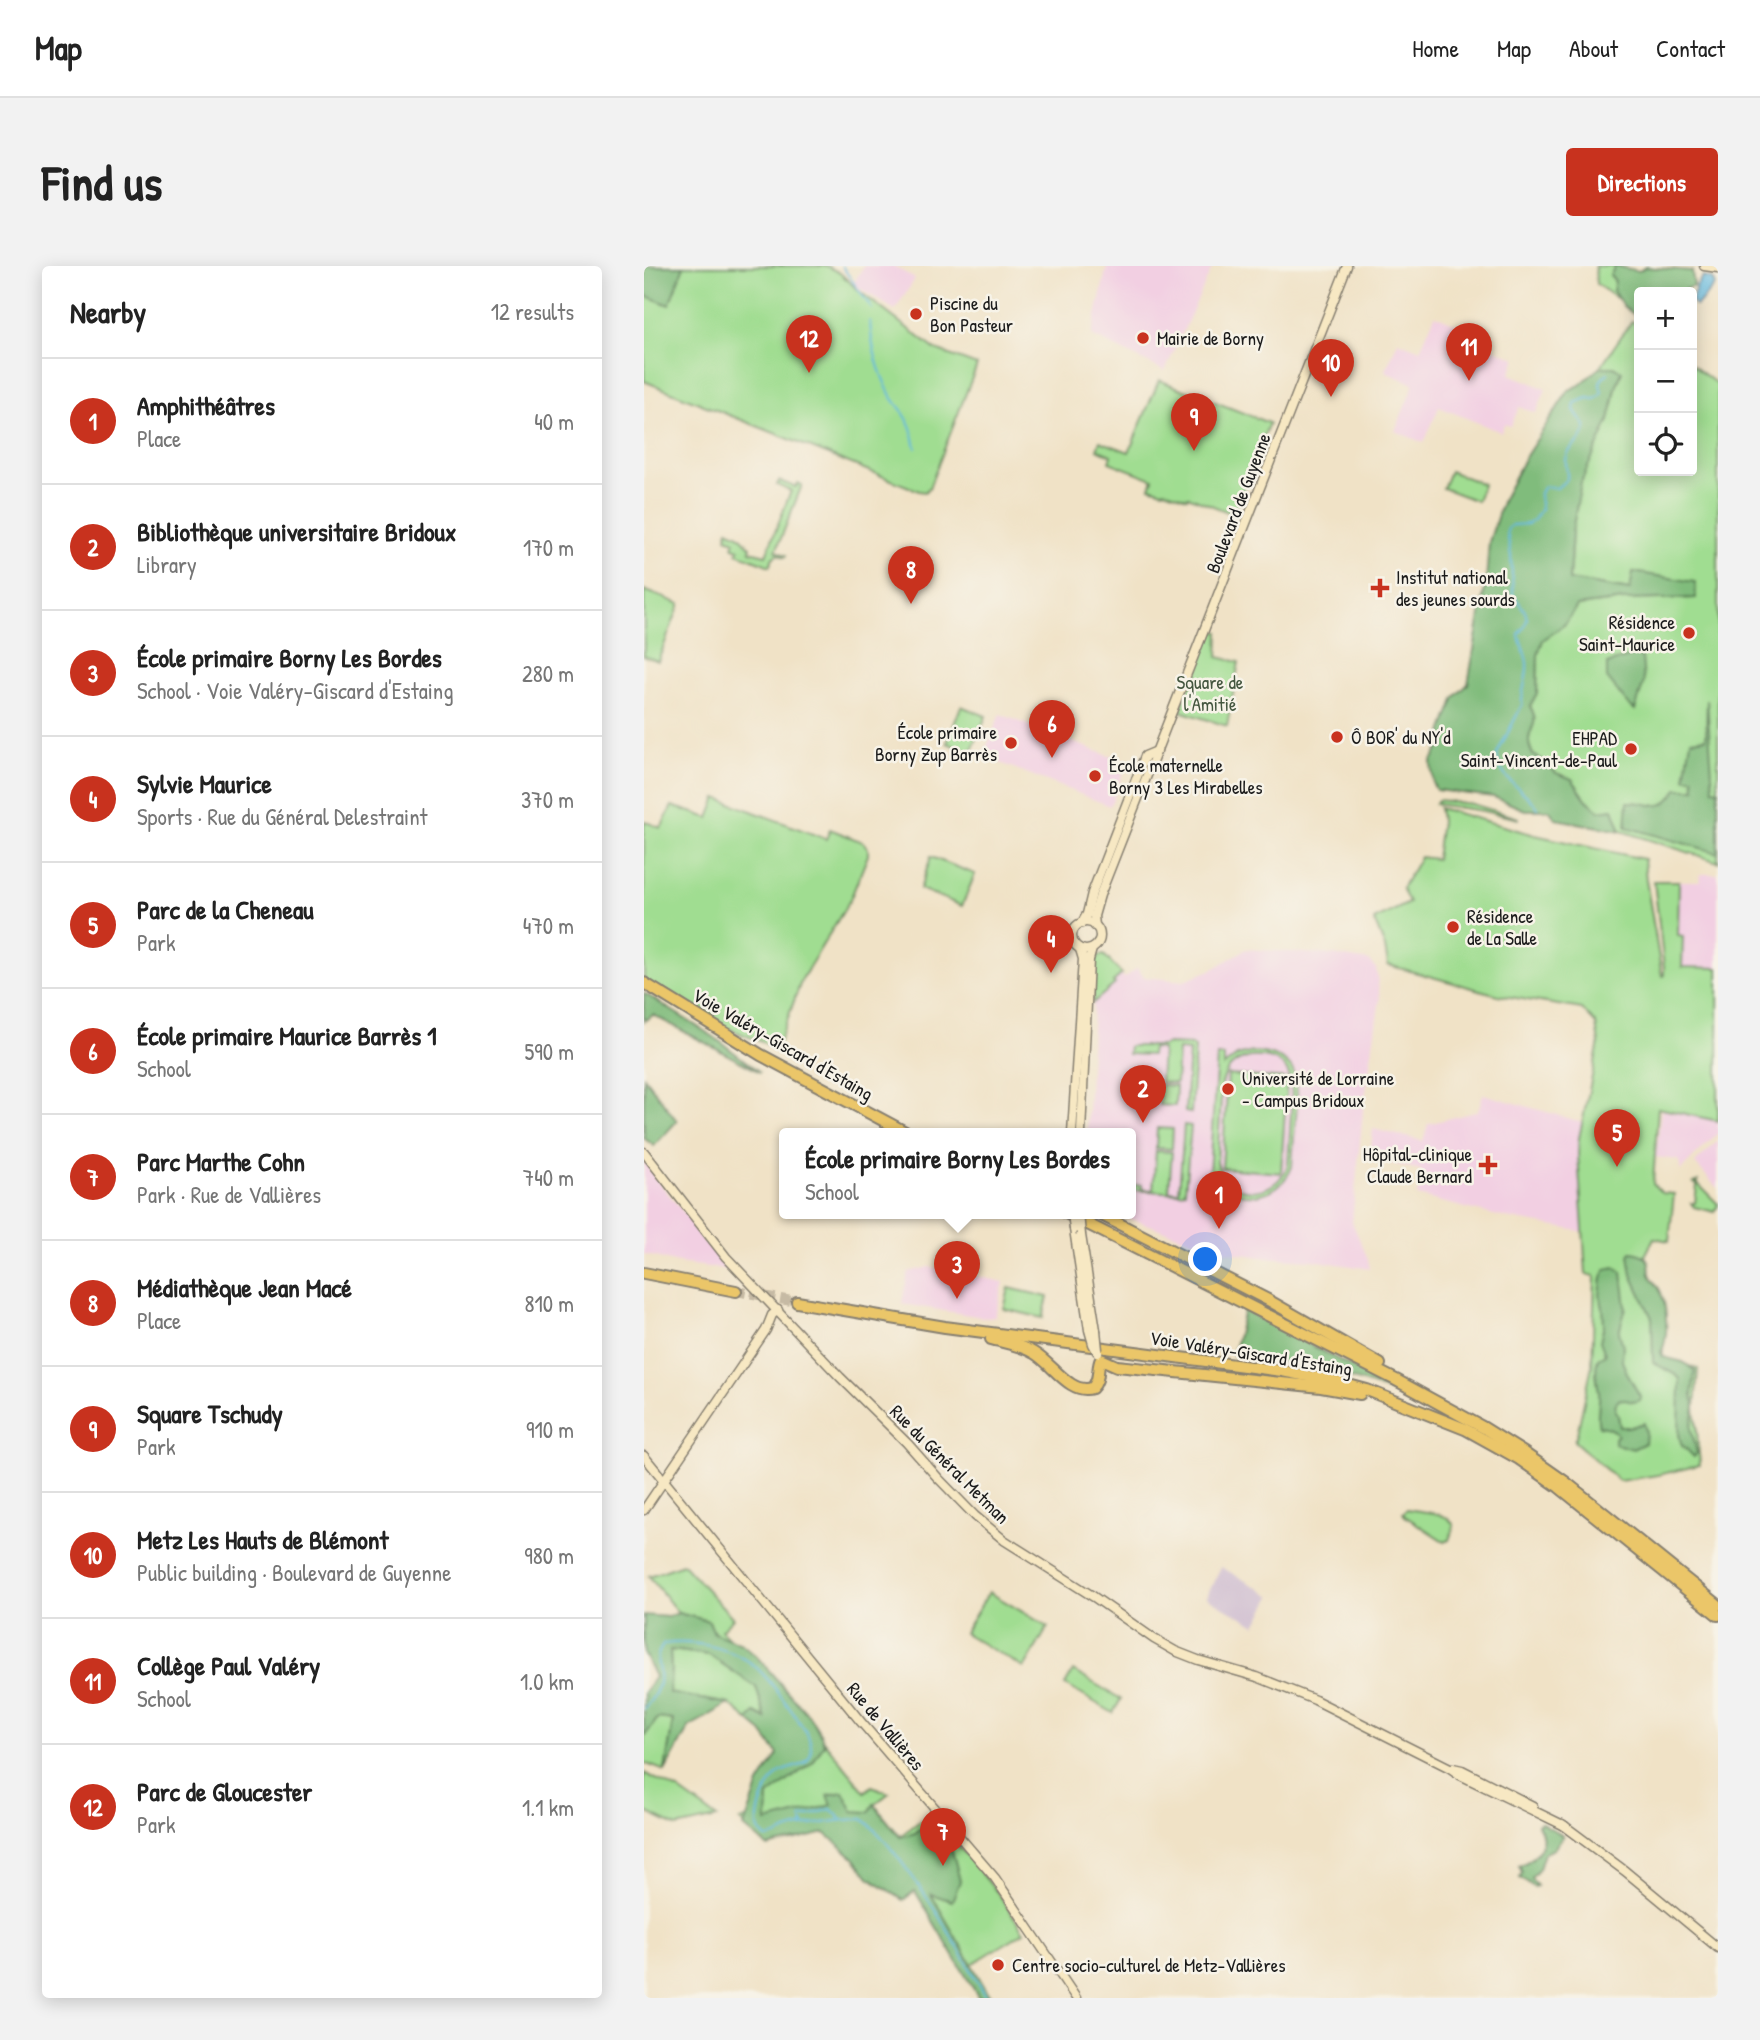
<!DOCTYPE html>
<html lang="en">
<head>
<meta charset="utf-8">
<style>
	:root { --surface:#fff; --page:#f2f2f2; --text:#222; --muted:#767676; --line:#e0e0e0; --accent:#c8321e }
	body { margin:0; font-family:"Patrick Hand",sans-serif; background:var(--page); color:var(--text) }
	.controls { position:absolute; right:21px; top:21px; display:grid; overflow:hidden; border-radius:7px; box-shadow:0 4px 18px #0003 }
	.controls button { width:63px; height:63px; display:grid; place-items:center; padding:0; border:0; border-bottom:2px solid var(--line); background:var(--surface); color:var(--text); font:35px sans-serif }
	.you { position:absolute; left:562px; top:994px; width:24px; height:24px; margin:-18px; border:5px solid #fff; border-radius:50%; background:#1a73e8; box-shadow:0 0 0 10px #1a73e833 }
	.badge { display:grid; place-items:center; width:46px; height:46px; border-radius:50%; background:var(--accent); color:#fff; font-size:23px; font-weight:700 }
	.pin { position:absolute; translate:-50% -58px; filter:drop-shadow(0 2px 4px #0008) }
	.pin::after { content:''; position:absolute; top:37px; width:24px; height:21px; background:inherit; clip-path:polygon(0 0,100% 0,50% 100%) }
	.popup { position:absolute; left:135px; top:862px; width:357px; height:91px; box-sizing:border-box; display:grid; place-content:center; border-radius:7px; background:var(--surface); filter:drop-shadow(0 2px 5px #0005); font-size:23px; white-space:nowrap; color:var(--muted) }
	.popup b { font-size:26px; color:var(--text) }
	.popup::after { content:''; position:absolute; left:50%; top:100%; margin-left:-14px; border:14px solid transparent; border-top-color:var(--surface) }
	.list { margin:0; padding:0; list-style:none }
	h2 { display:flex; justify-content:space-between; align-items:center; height:91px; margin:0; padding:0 28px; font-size:30px }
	h2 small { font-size:23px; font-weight:400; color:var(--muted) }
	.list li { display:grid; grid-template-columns:46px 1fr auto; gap:21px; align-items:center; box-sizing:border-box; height:126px; padding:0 28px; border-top:2px solid var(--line) }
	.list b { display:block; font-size:26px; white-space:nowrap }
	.list p { margin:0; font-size:23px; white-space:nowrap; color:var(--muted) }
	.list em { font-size:23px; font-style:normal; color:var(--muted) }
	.icon { flex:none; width:38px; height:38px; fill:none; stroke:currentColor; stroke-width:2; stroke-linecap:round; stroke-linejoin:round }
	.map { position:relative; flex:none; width:1074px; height:1732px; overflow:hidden; border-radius:7px }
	header { display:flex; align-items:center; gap:42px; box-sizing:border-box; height:98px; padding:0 35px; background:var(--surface); border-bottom:2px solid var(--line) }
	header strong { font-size:33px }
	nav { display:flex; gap:38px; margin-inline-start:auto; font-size:24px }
	.intro { display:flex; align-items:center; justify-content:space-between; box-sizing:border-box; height:168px; padding:0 42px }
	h1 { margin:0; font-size:49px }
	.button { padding:18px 32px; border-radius:7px; background:var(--accent); color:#fff; font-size:24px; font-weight:700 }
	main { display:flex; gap:42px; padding:0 42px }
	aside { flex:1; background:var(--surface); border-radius:7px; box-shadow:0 4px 18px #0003 }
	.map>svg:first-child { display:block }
	.built { fill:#f2cfe2 }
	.industrial { fill:#cfbdd0 }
	.green { fill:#a0dd91; stroke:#5e7c56; stroke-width:2; fill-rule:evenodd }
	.forest { fill:#80bc7b; stroke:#4e6c4c; stroke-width:2 }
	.water { fill:#61b8de; stroke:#3e6a7d; stroke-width:2 }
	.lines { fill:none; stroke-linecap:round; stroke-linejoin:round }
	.stream { stroke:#61b8de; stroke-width:2 }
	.highway-tunnel { stroke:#c6baa4; stroke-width:10; stroke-dasharray:10 5; stroke-linecap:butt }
	.secondary-casing { stroke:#867f71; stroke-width:11 }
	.highway-casing { stroke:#867f71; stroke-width:14 }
	.secondary { stroke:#f7e8c3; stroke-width:8 }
	.highway { stroke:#ebc669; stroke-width:10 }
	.secondary-bridge-casing { stroke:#867f71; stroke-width:11; stroke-linecap:butt }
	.secondary-bridge { stroke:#f7e8c3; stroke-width:8 }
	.poi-dot { fill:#c8321e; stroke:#f7f3e8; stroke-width:2.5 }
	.labels { text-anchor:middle; stroke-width:5; stroke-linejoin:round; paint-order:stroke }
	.poi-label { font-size:19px; fill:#1c1c1c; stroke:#f7f3e8; text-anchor:start }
	.street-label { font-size:19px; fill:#1c1c1c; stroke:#f7f3e8 }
	.park-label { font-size:19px; fill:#44563f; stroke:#f7f3e8 }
</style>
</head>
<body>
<header>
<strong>Map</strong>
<nav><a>Home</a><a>Map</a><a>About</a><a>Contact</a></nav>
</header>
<div class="intro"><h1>Find us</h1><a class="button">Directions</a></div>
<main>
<aside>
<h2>Nearby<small>12 results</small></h2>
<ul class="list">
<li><span class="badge">1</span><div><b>Amphithéâtres</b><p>Place</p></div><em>40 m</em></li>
<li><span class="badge">2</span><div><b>Bibliothèque universitaire Bridoux</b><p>Library</p></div><em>170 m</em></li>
<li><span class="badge">3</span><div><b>École primaire Borny Les Bordes</b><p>School · Voie Valéry-Giscard d'Estaing</p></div><em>280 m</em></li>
<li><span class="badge">4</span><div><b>Sylvie Maurice</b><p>Sports · Rue du Général Delestraint</p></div><em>370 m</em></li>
<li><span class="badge">5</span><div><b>Parc de la Cheneau</b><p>Park</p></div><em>470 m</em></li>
<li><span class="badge">6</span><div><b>École primaire Maurice Barrès 1</b><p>School</p></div><em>590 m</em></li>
<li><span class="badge">7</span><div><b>Parc Marthe Cohn</b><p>Park · Rue de Vallières</p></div><em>740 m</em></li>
<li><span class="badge">8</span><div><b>Médiathèque Jean Macé</b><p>Place</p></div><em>810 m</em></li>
<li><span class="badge">9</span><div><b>Square Tschudy</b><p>Park</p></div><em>910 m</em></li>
<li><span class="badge">10</span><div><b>Metz Les Hauts de Blémont</b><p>Public building · Boulevard de Guyenne</p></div><em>980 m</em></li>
<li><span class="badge">11</span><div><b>Collège Paul Valéry</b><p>School</p></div><em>1.0 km</em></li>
<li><span class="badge">12</span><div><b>Parc de Gloucester</b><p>Park</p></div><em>1.1 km</em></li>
</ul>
</aside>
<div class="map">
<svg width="1074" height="1732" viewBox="0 0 1074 1732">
	<rect width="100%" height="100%" fill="#f7f3e8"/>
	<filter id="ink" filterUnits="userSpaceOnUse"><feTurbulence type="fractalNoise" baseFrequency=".0143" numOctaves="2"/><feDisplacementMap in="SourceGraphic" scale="14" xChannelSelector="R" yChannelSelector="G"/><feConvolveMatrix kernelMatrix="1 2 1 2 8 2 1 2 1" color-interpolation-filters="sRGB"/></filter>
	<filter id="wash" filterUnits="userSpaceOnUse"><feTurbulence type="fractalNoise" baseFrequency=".00686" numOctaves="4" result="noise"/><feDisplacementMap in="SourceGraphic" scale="28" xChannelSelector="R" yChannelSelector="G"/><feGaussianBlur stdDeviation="1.57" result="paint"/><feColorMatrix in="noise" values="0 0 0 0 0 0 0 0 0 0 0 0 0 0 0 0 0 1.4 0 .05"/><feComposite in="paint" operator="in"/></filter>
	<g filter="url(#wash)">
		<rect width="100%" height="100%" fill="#f0e2c6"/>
		<!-- built -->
		<g class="built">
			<polygon points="220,0 250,0 271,13 251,44 209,18"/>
			<polygon points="463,0 569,0 521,105 450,71 448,68"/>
			<polygon points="791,49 828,65 826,73 872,92 866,108 902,123 892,147 875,141 867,160 860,158 857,166 795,141 780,177 751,165 770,118 741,106 754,75 776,84"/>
			<polygon points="356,448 483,497 466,540 339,490"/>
			<polygon points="1057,608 1074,608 1074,702 1038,701 1039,670 1034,670 1035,615 1056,615"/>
			<polygon points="602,683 690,689 726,695 732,702 736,732 719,845 708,956 724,993 726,1003 668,994 617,991 579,985 470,947 486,947 486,867 443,867 450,722 476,709 481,712 493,702 500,711 540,715 571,702"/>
			<polygon points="839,828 938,856 935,872 941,966 862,952 773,930 777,904 726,893 729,863 779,875 784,858 834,845"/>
			<polygon points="1017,844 1074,855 1074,867 1036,905 1036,899 1034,894 1012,891"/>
			<polygon points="1074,875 1074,923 1051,897"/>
			<polygon points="0,895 18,920 50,959 49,961 59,974 88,1004 34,997 0,988"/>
			<polygon points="286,1001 360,1016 351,1051 344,1052 258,1038 264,1006"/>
		</g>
		<!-- industrial -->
		<polygon class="industrial" points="577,1301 628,1330 612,1359 562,1331"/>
		<!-- green -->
		<g class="green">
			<polygon points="0,0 183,0 196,7 215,25 292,84 333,99 285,222 281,226 275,225 0,115"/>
			<polygon points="951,0 972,0 966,9 971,15 969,25 974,33 952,18"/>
			<path d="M988,55L995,60V205H1048V99L1074,119V596L977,565L969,543L955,545L942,533L928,513L912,507L899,494L889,489C887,484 885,481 885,476C884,460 897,461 886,440L893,427L894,388L899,373L921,358L933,340L980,334L1052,332L990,306L986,324L925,314L928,266L937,216L969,139L972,122L978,106L970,101H956Z"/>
			<polygon points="515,114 625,157 588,252 586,251 587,247 544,230 543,232 521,224 519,225 506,221 509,213 465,196 467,189 453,183 456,175 485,186"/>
			<polygon points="806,205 839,218 833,235 799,222"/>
			<polygon points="135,215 152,221 154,217 158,219 132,285 142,289 141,291 133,288 131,291 129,291 126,300 93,287 95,283 89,281 91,275 82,272 84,264 95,269 107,281 106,285 122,289 147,225 133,219"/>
			<polygon points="0,324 36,338 14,395 0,390"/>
			<polygon points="567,365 575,366 574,391 595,396 583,460 536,445"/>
			<polygon points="317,440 342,450 327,487 303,477"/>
			<polygon points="73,532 182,573 186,563 219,576 224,582 224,589 206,634 158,713 133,782 50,749 0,717 0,555 17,562 28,540 65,552"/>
			<polygon points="794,534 828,538 875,552 875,553 839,545 791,538"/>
			<polygon points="795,542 891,569 1000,593 1002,614 1018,710 1020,710 1020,701 1010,615 1035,615 1034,669 1039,670 1038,701 1074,702 1074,855 1014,842 1009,918 1018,927 1030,928 1025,975 1010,972 1001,990 1005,1017 1017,1045 1019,1091 1054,1103 1051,1142 1056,1199 1014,1209 975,1215 930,1175 933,1168 948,1099 951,1010 942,1008 934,888 935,872 955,777 952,758 938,743 854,729 744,699 741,681 730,654 765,637 758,622 776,591 792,593 797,555"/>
			<polygon points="287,591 331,608 318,640 276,623"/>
			<polygon points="460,689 478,708 469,716 471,718 449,737 451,695 454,690"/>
			<polygon points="523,778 548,779 551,782 547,847 541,846 545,785 534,784 532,817 516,816 518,783 508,782 507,789 484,788 485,780 519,780"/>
			<path d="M609,786C656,789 655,813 652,851C650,868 649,884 648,901C635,935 587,940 572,907H565L573,790H580V800L593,790ZM606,791C650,788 649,815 647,849C646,865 645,882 644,898C633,934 581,934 573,896L578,818C582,802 590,795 606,791Z"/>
			<polygon points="584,809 643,813 637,907 578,902"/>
			<polygon points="516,819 532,820 531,840 515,839"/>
			<polygon points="540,859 547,860 541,925 537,927 486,924 486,919 498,919 498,923 509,924 512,885 528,886 525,925 535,926"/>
			<polygon points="513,862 529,863 528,883 512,882"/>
			<polygon points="1054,915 1054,918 1074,938 1071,946 1050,941 1047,937 1051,937 1053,919 1050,917"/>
			<polygon points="365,1022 404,1031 399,1052 360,1043"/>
			<path d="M763,1243C778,1246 804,1245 810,1260L805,1274L801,1276L761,1250L759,1247Z"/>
			<polygon points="39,1298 89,1352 77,1364 87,1374 69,1367 65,1355 34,1347 5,1310"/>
			<polygon points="345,1326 404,1361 380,1402 320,1367"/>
			<polygon points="26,1384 65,1389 112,1421 122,1454 111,1447 104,1454 85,1438 24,1427 27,1404"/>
			<polygon points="429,1405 477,1433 469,1447 421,1419"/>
			<polygon points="14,1452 29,1454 21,1505 0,1497 0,1471"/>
			<polygon points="179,1474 221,1526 228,1520 245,1527 230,1539 256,1570 287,1547 353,1626 380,1666 328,1698 265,1597 225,1557 121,1575 96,1555 123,1546 124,1530 180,1479"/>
			<polygon points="0,1507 34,1524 73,1552 33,1561 0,1545"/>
		</g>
		<!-- forest -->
		<g class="forest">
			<polygon points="0,0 40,0 25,39 0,29"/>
			<polygon points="972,0 995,5 1001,1 1048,5 1050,20 1041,23 1041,26 995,26 995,52 980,41 969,25 971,15 966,9"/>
			<path d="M956,101H970L978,105L972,122L965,155L937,216L928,266L925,314L986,324L989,306L1051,316L1052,332L980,334L933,340L921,358L899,374L894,389L893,427L886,440C897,461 884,460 885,476C885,481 887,484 889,489L899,494L912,507L928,513L942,533L955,545L969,543L977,565L912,553L905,544H881L850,531L792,524L789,518L787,496L796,481L799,464L811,431L824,418L842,315L845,276L859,233L880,193L925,124L936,119Z"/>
			<polygon points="990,389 998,391 1000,416 991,444 983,437 963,412 963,398"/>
			<path d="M1063,434L1069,523L1074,524V587L982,561L984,536C1008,535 1017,550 1033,523H1051L1050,512H1041L1047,474L1062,472Z"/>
			<polygon points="0,727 70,771 116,806 9,749 0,755"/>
			<polygon points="0,811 33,855 10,880 0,872"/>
			<path d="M987,986C994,986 1003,990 1005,997C1006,1000 1005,1004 1006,1008C1008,1015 1015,1020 1017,1027C1023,1041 1025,1073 1017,1086L1019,1091L1039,1096L1051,1105L1048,1129L1051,1142L1047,1162L1053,1187L1050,1191L1038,1179L1035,1171L1036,1113C1027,1103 1019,1104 1009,1096L1008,1052L988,1009L985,989Z"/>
			<path d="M971,1001L978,1006L982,1042L975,1066L979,1080L978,1095L984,1109L996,1130V1134L990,1136L976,1133L972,1137L971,1145L974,1149L976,1161H987L1000,1157L1002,1166L1001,1177L989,1183L971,1178V1172L974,1169C969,1162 963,1161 955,1160L954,1156C953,1146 956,1136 955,1126C953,1114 950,1104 954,1092L961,1088L956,1075L960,1059L959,1042L956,1029L958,1011L962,1003Z"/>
			<path d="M600,1044L747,1121V1126C694,1106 645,1096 589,1089Z"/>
			<polygon points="34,1347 65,1355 70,1367 98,1378 113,1391 166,1451 177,1469 180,1478 169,1496 124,1530 123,1556 188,1539 184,1529 199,1526 209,1545 225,1546 230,1538 256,1571 271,1567 287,1553 302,1568 311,1595 316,1615 308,1635 287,1628 347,1732 335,1732 271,1625 259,1634 225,1611 210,1592 181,1567 124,1581 100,1561 115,1518 134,1488 116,1464 104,1454 111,1447 122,1453 112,1421 65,1389 26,1384 27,1404 25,1427 85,1438 45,1461 21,1505 29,1454 14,1452 0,1471 0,1426 11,1411 0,1388 0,1349 24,1351"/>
			<path d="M897,1556L919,1570L910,1583L900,1587L895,1603L887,1612L893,1620L890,1621L876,1612L878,1606L875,1600C892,1592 906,1578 894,1559Z"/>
		</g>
		<!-- water -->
		<path class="water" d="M1059,11L1068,13L1071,19L1054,39L1051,40L1048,35C1050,26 1052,17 1059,11Z"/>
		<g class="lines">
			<!-- stream -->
			<g class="stream">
				<polyline points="198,0 228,43"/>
				<path d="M226,55C227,79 235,106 246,128C250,135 255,140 259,146C266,156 270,170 272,182"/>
				<path d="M894,542C881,522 855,516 853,488L878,439C877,424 884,412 883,397C882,387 876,378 875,368L880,362L883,353L881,345L869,328L867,290L863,266L864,262L868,259L884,258L890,254L897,243L895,229L900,220L913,222L923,213C924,205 920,196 923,190C927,178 939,177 942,161L930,144L931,137L944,132L951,133L956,130L958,126C954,116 956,114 964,107"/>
				<path d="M0,1443C6,1436 13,1427 15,1417C18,1401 7,1394 20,1378C48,1374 79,1380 104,1395C121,1406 138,1432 150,1448C157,1459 170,1473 167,1487C163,1503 148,1499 137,1506C124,1514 112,1545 114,1559C114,1565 118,1568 122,1572C131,1572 135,1568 143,1565C160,1559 201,1553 219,1553C235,1566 247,1582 259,1598C291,1640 317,1686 343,1732"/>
				<polyline points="157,1552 187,1543 198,1554"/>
				<polyline points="158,1555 160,1559 158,1561"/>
			</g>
		</g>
	</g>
	<g filter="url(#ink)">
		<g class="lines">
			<!-- highway-tunnel -->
			<polyline class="highway-tunnel" points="92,1025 153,1036"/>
			<defs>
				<g id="secondary">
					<polyline points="1060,0 1074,2"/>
					<circle cx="442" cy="670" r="14"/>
					<polyline points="438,657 443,648 448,627 501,490 513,485"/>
					<polyline points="451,660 450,650 456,629 703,0"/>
					<polyline points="428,867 439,693 436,683"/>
					<polyline points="437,867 445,694 448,683"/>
					<polyline points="0,886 82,991 196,1111 263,1177 294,1212 331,1250 360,1274 450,1331 510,1373 531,1385 554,1394 613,1411 671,1434 806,1502 816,1509 921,1560"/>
					<polyline points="430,963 445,1064"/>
					<polyline points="437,969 452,1064"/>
					<polyline points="0,1190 217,1456 351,1612 432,1732"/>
					<polyline points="0,1244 122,1064 128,1049 134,1044"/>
					<polyline points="809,1502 818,1504 889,1540"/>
					<polyline points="918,1558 981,1605 1074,1682"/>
				</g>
				<g id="highway">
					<polyline points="0,717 117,789 263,867"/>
					<polyline points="422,947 752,1114 840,1162 880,1187 920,1215 1074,1339"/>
					<polyline points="454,947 624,1034 736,1098"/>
					<polyline points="0,1007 92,1025"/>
					<polyline points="153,1036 301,1061 638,1105 690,1115 723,1124 821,1163 875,1193 915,1221 1074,1349"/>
					<path d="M347,1073C362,1077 377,1079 390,1087C408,1097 426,1129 448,1122C457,1113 452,1103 457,1093L473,1100L677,1121L716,1128"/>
				</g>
			</defs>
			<!-- secondary casing -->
			<use href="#secondary" class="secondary-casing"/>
			<!-- highway casing -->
			<use href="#highway" class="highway-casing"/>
			<!-- secondary -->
			<use href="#secondary" class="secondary"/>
			<!-- highway -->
			<use href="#highway" class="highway"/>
			<defs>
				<g id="secondary-bridge">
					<polyline points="428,947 430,963"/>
					<polyline points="435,947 437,969"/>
					<polyline points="445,1064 449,1078 454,1087"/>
					<polyline points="452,1064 454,1084"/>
				</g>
			</defs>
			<!-- secondary-bridge casing -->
			<use href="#secondary-bridge" class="secondary-bridge-casing"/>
			<!-- secondary-bridge -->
			<use href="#secondary-bridge" class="secondary-bridge"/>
		</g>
	</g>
	<!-- markers -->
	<g class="poi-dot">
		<circle cx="272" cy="48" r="7"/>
		<circle cx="499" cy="72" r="7"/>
		<path d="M732.5 311.5h7v7h7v7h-7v7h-7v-7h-7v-7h7z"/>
		<circle cx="1045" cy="367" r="7"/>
		<circle cx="693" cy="471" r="7"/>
		<circle cx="367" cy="477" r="7"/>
		<circle cx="987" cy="483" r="7"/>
		<circle cx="451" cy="510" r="7"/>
		<circle cx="809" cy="661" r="7"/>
		<circle cx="584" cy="823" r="7"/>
		<path d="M840.5 888.5h7v7h7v7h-7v7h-7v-7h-7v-7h7z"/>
		<circle cx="354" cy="1699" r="7"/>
	</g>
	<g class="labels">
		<!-- poi labels -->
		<g class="poi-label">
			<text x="286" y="44">Piscine du<tspan x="286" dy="22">Bon Pasteur</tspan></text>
			<text x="513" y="79">Mairie de Borny</text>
			<text x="752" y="318">Institut national<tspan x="752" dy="22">des jeunes sourds</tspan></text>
			<text x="1031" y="363" text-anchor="end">Résidence<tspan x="1031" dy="22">Saint-Maurice</tspan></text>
			<text x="353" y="473" text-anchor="end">École primaire<tspan x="353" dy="22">Borny Zup Barrès</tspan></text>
			<text x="707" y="478">Ô BOR' du NY'd</text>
			<text x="973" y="479" text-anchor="end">EHPAD<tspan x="973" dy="22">Saint-Vincent-de-Paul</tspan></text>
			<text x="465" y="506">École maternelle<tspan x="465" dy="22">Borny 3 Les Mirabelles</tspan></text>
			<text x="823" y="657">Résidence<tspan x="823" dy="22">de La Salle</tspan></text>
			<text x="598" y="819">Université de Lorraine<tspan x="598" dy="22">- Campus Bridoux</tspan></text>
			<text x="828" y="895" text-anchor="end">Hôpital-clinique<tspan x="828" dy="22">Claude Bernard</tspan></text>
			<text x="368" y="1706">Centre socio-culturel de Metz-Vallières</text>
		</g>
		<!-- street labels -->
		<g class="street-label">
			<text transform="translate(594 237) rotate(-69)" y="7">Boulevard de Guyenne</text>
			<text transform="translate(139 778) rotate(30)" y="7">Voie Valéry-Giscard d'Estaing</text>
			<text transform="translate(607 1087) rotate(9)" y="7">Voie Valéry-Giscard d'Estaing</text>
			<text transform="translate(306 1198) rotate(45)" y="7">Rue du Général Metman</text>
			<text transform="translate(242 1460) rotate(50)" y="7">Rue de Vallières</text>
		</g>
		<!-- park labels -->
		<g class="park-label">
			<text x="566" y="423">Square de<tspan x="566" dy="22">l'Amitié</tspan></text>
		</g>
	</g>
</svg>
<div class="controls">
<button>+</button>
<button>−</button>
<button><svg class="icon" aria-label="locate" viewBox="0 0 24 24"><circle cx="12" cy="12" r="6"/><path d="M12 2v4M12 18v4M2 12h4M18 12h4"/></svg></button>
</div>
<div class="you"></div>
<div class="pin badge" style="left:575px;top:963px">1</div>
<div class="pin badge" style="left:499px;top:857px">2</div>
<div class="pin badge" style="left:313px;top:1033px">3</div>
<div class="popup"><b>École primaire Borny Les Bordes</b>School</div>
<div class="pin badge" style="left:407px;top:707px">4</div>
<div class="pin badge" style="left:973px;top:901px">5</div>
<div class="pin badge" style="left:408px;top:492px">6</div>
<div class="pin badge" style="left:299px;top:1600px">7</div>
<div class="pin badge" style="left:267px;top:338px">8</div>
<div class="pin badge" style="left:550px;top:185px">9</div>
<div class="pin badge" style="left:687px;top:131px">10</div>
<div class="pin badge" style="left:825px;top:115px">11</div>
<div class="pin badge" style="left:165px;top:107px">12</div>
</div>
</main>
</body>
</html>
